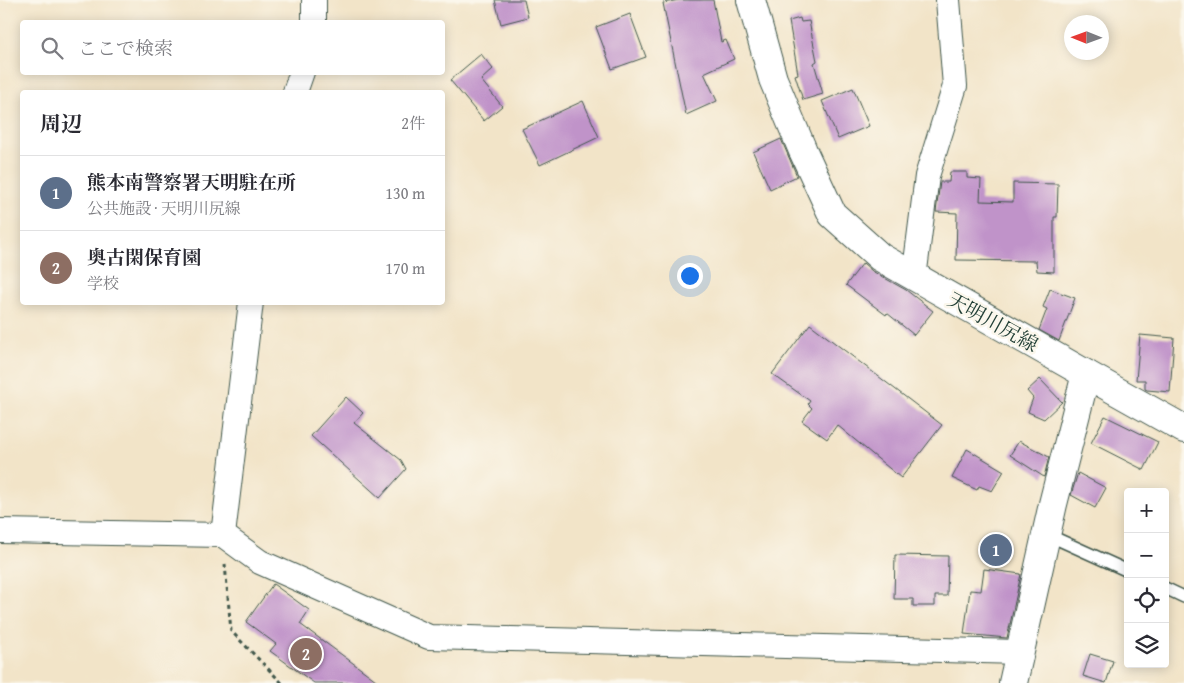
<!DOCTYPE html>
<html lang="ja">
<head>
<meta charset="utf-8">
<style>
	:root { --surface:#fff; --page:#f7f7f7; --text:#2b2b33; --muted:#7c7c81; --line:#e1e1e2; --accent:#2563eb }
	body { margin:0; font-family:"Gentium Book Plus","Noto Serif JP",serif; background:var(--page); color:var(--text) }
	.controls { position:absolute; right:15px; bottom:15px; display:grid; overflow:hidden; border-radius:5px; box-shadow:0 2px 12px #0003 }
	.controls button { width:45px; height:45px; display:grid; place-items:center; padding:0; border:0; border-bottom:1px solid var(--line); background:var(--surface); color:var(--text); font:25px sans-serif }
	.compass { position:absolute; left:1064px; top:15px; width:45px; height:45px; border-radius:50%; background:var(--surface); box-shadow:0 2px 12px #0003; rotate:271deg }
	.you { position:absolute; left:689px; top:275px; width:18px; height:18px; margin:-12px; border:4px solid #fff; border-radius:50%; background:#1a73e8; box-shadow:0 0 0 8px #1a73e833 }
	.badge { display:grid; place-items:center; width:32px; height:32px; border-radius:50%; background:var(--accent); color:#fff; font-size:16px; font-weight:700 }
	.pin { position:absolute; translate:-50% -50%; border:2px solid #fff; box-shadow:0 1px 5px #0006 }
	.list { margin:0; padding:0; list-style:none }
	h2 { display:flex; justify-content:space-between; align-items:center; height:65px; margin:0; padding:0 20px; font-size:21px }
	h2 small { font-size:16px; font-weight:400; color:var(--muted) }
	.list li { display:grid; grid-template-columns:32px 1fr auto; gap:15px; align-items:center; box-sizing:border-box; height:75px; padding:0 20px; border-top:1px solid var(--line) }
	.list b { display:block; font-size:19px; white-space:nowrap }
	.list p { margin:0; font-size:16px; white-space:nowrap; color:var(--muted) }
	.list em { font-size:16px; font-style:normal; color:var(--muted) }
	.icon { flex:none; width:28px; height:28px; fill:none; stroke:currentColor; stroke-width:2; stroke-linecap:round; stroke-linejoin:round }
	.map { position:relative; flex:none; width:1184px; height:683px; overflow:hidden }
	.search { position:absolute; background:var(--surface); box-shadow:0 2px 12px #0003; left:20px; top:20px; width:425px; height:55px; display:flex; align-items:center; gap:12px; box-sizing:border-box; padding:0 18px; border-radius:5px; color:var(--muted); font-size:19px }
	.panel { position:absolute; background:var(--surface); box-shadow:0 2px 12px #0003; left:20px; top:90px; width:425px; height:215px; border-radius:5px }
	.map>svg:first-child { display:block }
	.building { fill:#c093c9 }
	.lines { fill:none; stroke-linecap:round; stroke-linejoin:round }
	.lane-casing { stroke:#3f564a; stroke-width:14 }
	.street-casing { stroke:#3f564a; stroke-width:26 }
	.secondary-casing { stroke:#3f564a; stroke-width:30 }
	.path { stroke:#3f564a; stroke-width:3; stroke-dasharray:4 4; stroke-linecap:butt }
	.lane { stroke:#fff; stroke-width:11 }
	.street { stroke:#fff; stroke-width:24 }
	.secondary { stroke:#fff; stroke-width:28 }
	.labels { text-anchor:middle; stroke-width:5; stroke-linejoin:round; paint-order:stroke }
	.street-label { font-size:20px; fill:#1f3d34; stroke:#fbf7ec }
</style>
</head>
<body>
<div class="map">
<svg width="1184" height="683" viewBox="0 0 1184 683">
	<rect width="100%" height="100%" fill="#fbf7ec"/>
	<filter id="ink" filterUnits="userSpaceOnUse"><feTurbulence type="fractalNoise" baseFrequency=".02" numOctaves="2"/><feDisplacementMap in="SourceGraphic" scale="10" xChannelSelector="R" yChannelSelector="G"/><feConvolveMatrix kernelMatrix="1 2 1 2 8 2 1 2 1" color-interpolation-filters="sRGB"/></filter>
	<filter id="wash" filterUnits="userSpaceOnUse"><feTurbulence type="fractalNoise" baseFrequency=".0096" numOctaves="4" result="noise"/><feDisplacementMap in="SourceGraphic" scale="20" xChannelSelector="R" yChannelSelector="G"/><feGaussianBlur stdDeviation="1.12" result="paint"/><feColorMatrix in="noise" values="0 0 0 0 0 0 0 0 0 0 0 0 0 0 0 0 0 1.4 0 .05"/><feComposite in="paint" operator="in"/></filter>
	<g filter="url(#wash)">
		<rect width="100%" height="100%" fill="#f2e4c8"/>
		<g id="blocks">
			<!-- building -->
			<g class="building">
				<polygon points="495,0 524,0 528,17 501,24"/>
				<polygon points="679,0 713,0 721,42 726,40 734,59 704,73 717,101 686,115 663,3"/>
				<polygon points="630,14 646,57 612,69 596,27"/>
				<polygon points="800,18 801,22 809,21 817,61 814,63 823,94 803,100 795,75 798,74 789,21"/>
				<polygon points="481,54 493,69 481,80 502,106 484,121 450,80"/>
				<polygon points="853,88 869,126 838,139 822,101"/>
				<polygon points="583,101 599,137 540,165 522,129"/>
				<polygon points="781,139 797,176 770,189 753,152"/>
				<polygon points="950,172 967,172 967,178 981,179 980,201 1013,202 1013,183 1058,184 1057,217 1054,217 1054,272 1037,271 1036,261 956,260 957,213 936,212 940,182 949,182"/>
				<polygon points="863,263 872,271 906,290 933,311 914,335 887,313 886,315 846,285"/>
				<polygon points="1050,289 1075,298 1059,341 1039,330 1047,309 1043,307"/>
				<polygon points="810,324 942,425 901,478 837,425 827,439 802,421 812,408 808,404 810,401 772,374"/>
				<polygon points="1140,335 1174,338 1170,392 1147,390 1145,389 1145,380 1136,380"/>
				<polygon points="1040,379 1062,402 1044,419 1028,412 1033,398 1027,391"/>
				<polygon points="346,397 363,413 354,423 401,460 406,469 380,498 311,436"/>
				<polygon points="1105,416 1158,442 1144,470 1091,443"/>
				<polygon points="1019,441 1049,457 1044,477 1010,455"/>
				<polygon points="967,449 1004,471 992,491 979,486 977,490 952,478"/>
				<polygon points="1078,473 1106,488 1095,508 1071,495"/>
				<polygon points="895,555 948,556 947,596 935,596 935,606 913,606 913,599 894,599"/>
				<polygon points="984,569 1021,574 1007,638 964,634 970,590 981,591"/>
				<polygon points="273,584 309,610 300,624 380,683 314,683 270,651 276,644 246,622"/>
				<polygon points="1090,654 1113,661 1106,683 1083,676"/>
			</g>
		</g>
	</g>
	<g filter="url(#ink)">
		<use href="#blocks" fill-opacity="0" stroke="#3f564a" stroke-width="1"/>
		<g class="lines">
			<defs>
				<g id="lane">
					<polyline points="1046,534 1128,571"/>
					<polyline points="1165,588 1184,597"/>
				</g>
				<g id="street">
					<polyline points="314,22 314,0"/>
					<polyline points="295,92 302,72"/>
					<polyline points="914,278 927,176 955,86 948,0"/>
					<polyline points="0,531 223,535 260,562 429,637 1020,652"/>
					<polyline points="223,535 251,302"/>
				</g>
				<g id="secondary">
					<polyline points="751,0 773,79 803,151 832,214 880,257 1086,374 1053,504 1013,683"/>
					<polyline points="1086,374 1184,429"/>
				</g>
			</defs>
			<!-- lane casing -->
			<use href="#lane" class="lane-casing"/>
			<!-- street casing -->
			<use href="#street" class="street-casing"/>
			<!-- secondary casing -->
			<use href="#secondary" class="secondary-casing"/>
			<!-- path -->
			<polyline class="path" points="225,564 231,631 282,683"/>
			<!-- lane -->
			<use href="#lane" class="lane"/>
			<!-- street -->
			<use href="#street" class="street"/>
			<!-- secondary -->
			<use href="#secondary" class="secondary"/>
		</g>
	</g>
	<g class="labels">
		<!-- street labels -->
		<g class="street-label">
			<text transform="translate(993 322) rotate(29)" y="7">天明川尻線</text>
		</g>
	</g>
</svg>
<div class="controls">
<button>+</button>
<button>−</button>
<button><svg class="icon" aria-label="locate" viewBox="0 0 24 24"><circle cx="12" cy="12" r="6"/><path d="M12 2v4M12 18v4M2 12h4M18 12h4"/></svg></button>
<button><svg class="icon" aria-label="layers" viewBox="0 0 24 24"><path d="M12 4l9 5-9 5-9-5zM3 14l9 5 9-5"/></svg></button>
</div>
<svg class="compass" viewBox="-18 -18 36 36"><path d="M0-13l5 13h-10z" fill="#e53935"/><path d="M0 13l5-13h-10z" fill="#7c7c81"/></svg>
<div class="you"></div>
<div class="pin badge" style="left:996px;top:550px;background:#5c6f8a">1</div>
<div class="pin badge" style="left:306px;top:654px;background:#8d6e63">2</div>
<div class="search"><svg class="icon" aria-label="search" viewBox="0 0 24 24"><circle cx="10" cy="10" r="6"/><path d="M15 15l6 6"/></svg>ここで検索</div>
<section class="panel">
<h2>周辺<small>2件</small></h2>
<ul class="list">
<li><span class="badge" style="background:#5c6f8a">1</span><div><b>熊本南警察署天明駐在所</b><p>公共施設 · 天明川尻線</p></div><em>130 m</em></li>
<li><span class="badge" style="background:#8d6e63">2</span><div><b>奥古閑保育園</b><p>学校</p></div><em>170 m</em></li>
</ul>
</section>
</div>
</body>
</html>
